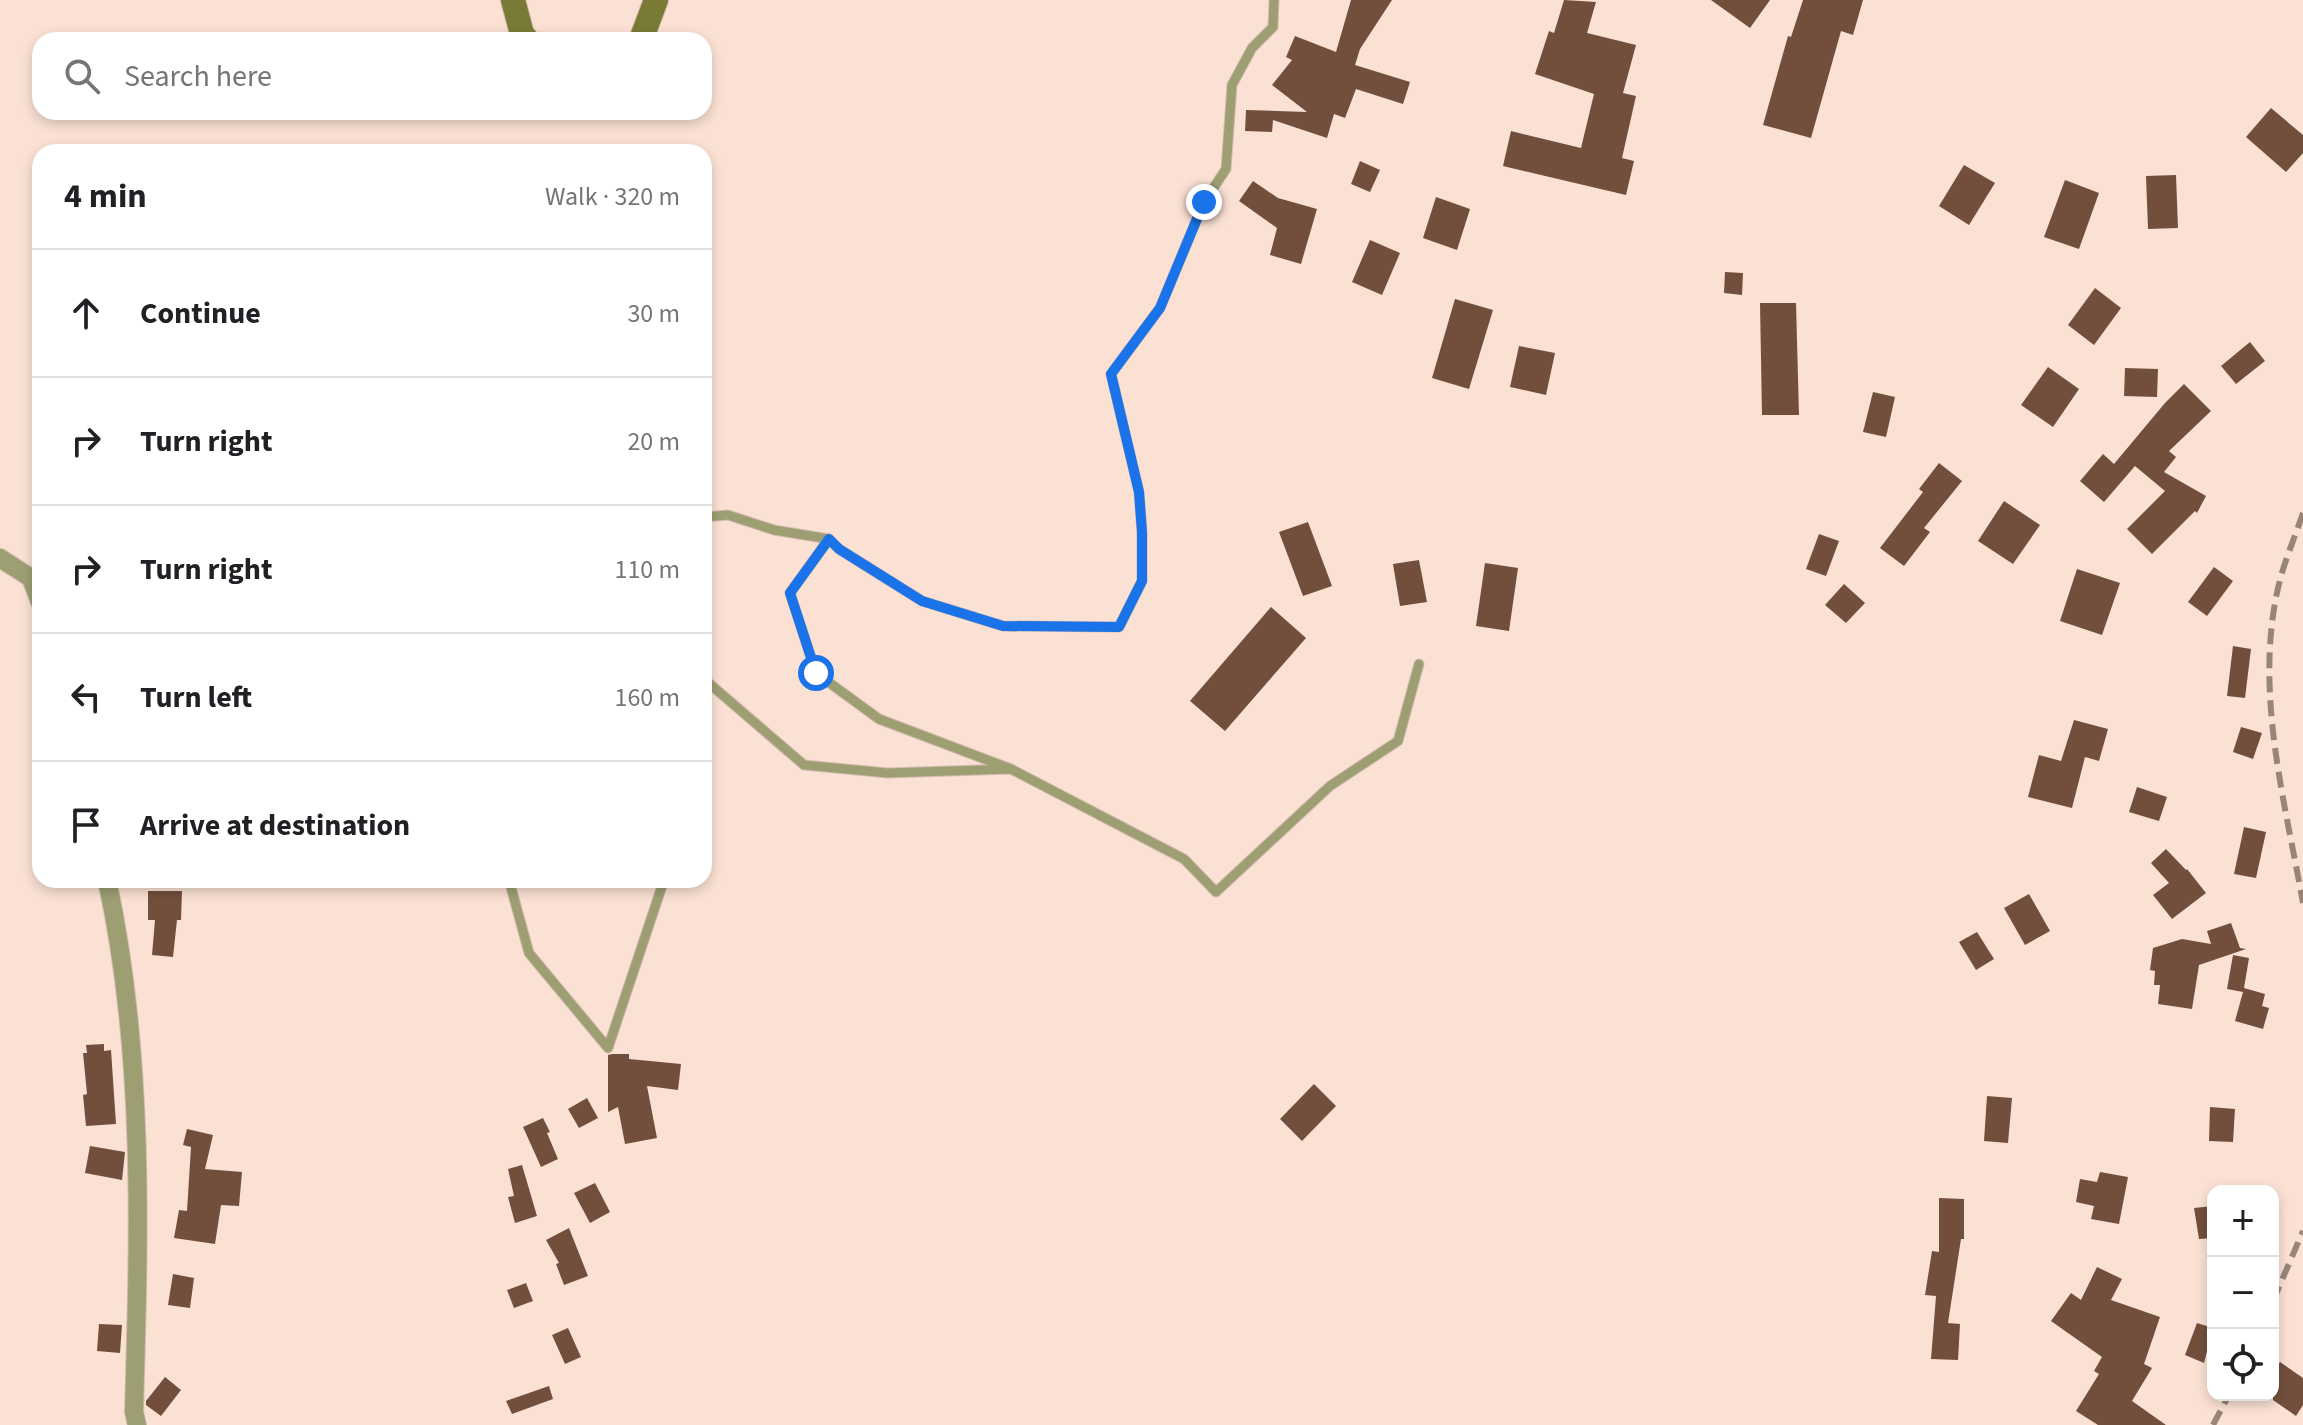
<!DOCTYPE html>
<html lang="en">
<head>
<meta charset="utf-8">
<style>
	:root { --surface:#fff; --page:#f2f2f2; --text:#202124; --muted:#757577; --line:#e0e0e0 }
	body { margin:0; font-family:"Source Sans 3",sans-serif; background:var(--page); color:var(--text) }
	.controls { position:absolute; right:24px; bottom:24px; display:grid; overflow:hidden; border-radius:16px; box-shadow:0 4px 12px #0003 }
	.controls button { width:72px; height:72px; display:grid; place-items:center; padding:0; border:0; border-bottom:2px solid var(--line); background:var(--surface); color:var(--text); font:40px sans-serif }
	.stop { position:absolute; width:24px; height:24px; margin:-18px; border:6px solid #1a73e8; border-radius:50%; background:#fff }
	.stop.end { background:#1a73e8; border-color:#fff; box-shadow:0 2px 8px #0008 }
	.list { margin:0; padding:0; list-style:none }
	h2 { display:flex; justify-content:space-between; align-items:center; height:104px; margin:0; padding:0 32px; font-size:34px }
	h2 small { font-size:26px; font-weight:400; color:var(--muted) }
	.list li { display:grid; grid-template-columns:52px 1fr auto; gap:24px; align-items:center; box-sizing:border-box; height:128px; padding:0 32px; border-top:2px solid var(--line) }
	.list b { display:block; font-size:30px; white-space:nowrap }
	.list em { font-size:26px; font-style:normal; color:var(--muted) }
	.icon { flex:none; width:44px; height:44px; fill:none; stroke:currentColor; stroke-width:2; stroke-linecap:round; stroke-linejoin:round }
	.map { position:relative; flex:none; width:2303px; height:1425px; overflow:hidden }
	.search { position:absolute; background:var(--surface); box-shadow:0 4px 12px #0003; left:32px; top:32px; width:680px; height:88px; display:flex; align-items:center; gap:20px; box-sizing:border-box; padding:0 28px; border-radius:24px; color:var(--muted); font-size:30px }
	.panel { position:absolute; background:var(--surface); box-shadow:0 4px 12px #0003; left:32px; top:144px; width:680px; height:744px; border-radius:24px }
	.map>svg:first-child { display:block }
	.building { fill:#724f3c }
	.lines { fill:none; stroke-linecap:round; stroke-linejoin:round }
	.lane-casing { stroke:#d4bcb0; stroke-width:11 }
	.street-casing { stroke:#d4bcb0; stroke-width:20 }
	.secondary-casing { stroke:#d4bcb0; stroke-width:26 }
	.lane { stroke:#9d9f73; stroke-width:9 }
	.street { stroke:#9d9f73; stroke-width:18 }
	.secondary { stroke:#797b35; stroke-width:24 }
	.rail { stroke:#99847a; stroke-width:6; stroke-dasharray:16 8; stroke-linecap:butt }
	.route { stroke:#1a73e8; stroke-width:10 }
</style>
</head>
<body>
<div class="map">
<svg width="2303" height="1425" viewBox="0 0 2303 1425">
	<rect width="100%" height="100%" fill="#fbe1d4"/>
	<!-- building -->
	<g class="building">
		<polygon points="1351,0 1392,0 1360,49 1355,65 1410,82 1403,104 1356,89 1345,118 1334,114 1327,138 1273,120 1272,132 1245,131 1246,110 1307,112 1272,85 1292,60 1286,57 1295,36 1336,52"/>
		<polygon points="1564,0 1596,2 1587,33 1636,45 1623,93 1636,96 1622,158 1634,161 1626,195 1503,166 1511,131 1581,148 1594,94 1535,74 1549,31 1554,33"/>
		<polygon points="1711,0 1770,0 1750,28"/>
		<polygon points="1803,0 1863,0 1853,35 1841,31 1811,138 1763,125 1788,36 1791,37"/>
		<polygon points="2271,108 2303,135 2303,153 2286,172 2246,137"/>
		<polygon points="1360,161 1380,170 1370,192 1351,184"/>
		<polygon points="1964,165 1995,183 1969,225 1939,206"/>
		<polygon points="2176,175 2178,228 2148,229 2146,176"/>
		<polygon points="2065,180 2099,193 2079,249 2044,237"/>
		<polygon points="1253,181 1278,198 1317,209 1301,264 1270,255 1277,228 1239,201"/>
		<polygon points="1436,197 1470,209 1457,250 1423,238"/>
		<polygon points="1370,240 1400,253 1382,295 1352,282"/>
		<polygon points="1725,272 1743,273 1742,295 1724,293"/>
		<polygon points="2095,288 2121,308 2094,345 2068,325"/>
		<polygon points="1455,299 1493,310 1469,389 1432,378"/>
		<polygon points="1760,303 1796,303 1799,415 1762,415"/>
		<polygon points="2250,342 2265,361 2236,384 2221,366"/>
		<polygon points="1519,346 1555,353 1546,395 1510,387"/>
		<polygon points="2048,367 2079,389 2053,427 2021,405"/>
		<polygon points="2125,368 2158,369 2157,397 2124,396"/>
		<polygon points="2184,384 2211,411 2169,451 2176,457 2164,472 2206,496 2197,513 2195,511 2152,554 2127,529 2165,491 2135,466 2104,502 2080,481 2103,454 2114,464 2165,403"/>
		<polygon points="1873,392 1895,397 1886,437 1863,432"/>
		<polygon points="1939,463 1962,481 1924,528 1930,532 1904,566 1880,548 1923,492 1919,489"/>
		<polygon points="2004,501 2040,525 2013,564 1978,541"/>
		<polygon points="1308,522 1332,586 1303,596 1279,532"/>
		<polygon points="1819,534 1839,541 1826,576 1806,569"/>
		<polygon points="1419,560 1427,602 1400,606 1393,564"/>
		<polygon points="1485,563 1518,568 1509,631 1476,626"/>
		<polygon points="2214,567 2233,581 2207,616 2188,602"/>
		<polygon points="2077,569 2120,583 2102,635 2060,621"/>
		<polygon points="1844,584 1865,603 1846,623 1825,605"/>
		<polygon points="1271,607 1306,638 1225,731 1190,701"/>
		<polygon points="2233,646 2251,649 2245,698 2227,696"/>
		<polygon points="2074,720 2108,729 2099,761 2085,757 2072,808 2028,797 2039,755 2061,761"/>
		<polygon points="2241,727 2262,733 2253,759 2233,752"/>
		<polygon points="2137,787 2167,797 2159,821 2129,812"/>
		<polygon points="2244,827 2266,832 2256,878 2234,874"/>
		<polygon points="2166,849 2186,870 2187,869 2206,893 2172,919 2153,895 2169,883 2151,863"/>
		<polygon points="148,891 182,891 181,920 177,920 173,957 152,955 155,920 148,920"/>
		<polygon points="2029,894 2050,931 2025,945 2004,908"/>
		<polygon points="2231,923 2240,948 2246,949 2199,965 2192,1009 2158,1004 2160,985 2154,985 2155,971 2150,970 2153,948 2182,939 2211,944 2207,931"/>
		<polygon points="1977,932 1994,959 1976,970 1959,942"/>
		<polygon points="2233,955 2249,958 2244,988 2265,994 2262,1006 2269,1008 2263,1029 2235,1021 2243,992 2227,989"/>
		<polygon points="104,1044 104,1051 111,1050 116,1124 86,1126 83,1095 87,1094 83,1053 87,1053 86,1045"/>
		<polygon points="612,1054 629,1054 629,1059 681,1064 678,1090 647,1086 657,1138 625,1144 618,1107 608,1112 608,1055"/>
		<polygon points="1314,1084 1336,1106 1302,1141 1280,1119"/>
		<polygon points="1987,1096 2012,1098 2008,1143 1984,1141"/>
		<polygon points="587,1098 598,1118 579,1128 568,1109"/>
		<polygon points="2210,1107 2235,1109 2233,1142 2209,1141"/>
		<polygon points="543,1118 550,1132 547,1133 558,1159 541,1167 523,1127"/>
		<polygon points="187,1129 213,1135 205,1169 242,1172 239,1206 221,1205 215,1244 174,1238 179,1210 187,1211 191,1147 183,1145"/>
		<polygon points="90,1146 125,1152 122,1180 85,1173"/>
		<polygon points="522,1165 537,1216 515,1223 508,1197 514,1196 508,1169"/>
		<polygon points="2100,1172 2128,1177 2119,1224 2091,1219 2094,1206 2076,1202 2080,1179 2097,1182"/>
		<polygon points="595,1183 610,1212 590,1223 574,1193"/>
		<polygon points="1939,1198 1964,1199 1964,1239 1961,1239 1948,1323 1960,1324 1958,1360 1931,1359 1936,1296 1925,1295 1932,1251 1939,1252"/>
		<polygon points="2213,1206 2213,1238 2199,1239 2194,1208"/>
		<polygon points="569,1228 588,1276 564,1285 556,1264 559,1263 546,1240"/>
		<polygon points="2097,1267 2122,1279 2111,1300 2160,1317 2144,1364 2152,1368 2132,1401 2166,1425 2098,1425 2076,1411 2099,1374 2094,1371 2102,1357 2051,1321 2071,1293 2081,1300"/>
		<polygon points="173,1274 194,1278 190,1308 168,1305"/>
		<polygon points="526,1283 533,1301 514,1308 507,1290"/>
		<polygon points="2197,1323 2213,1328 2204,1363 2185,1355"/>
		<polygon points="99,1324 122,1325 120,1353 97,1351"/>
		<polygon points="568,1328 581,1357 565,1364 552,1335"/>
		<polygon points="2280,1362 2303,1378 2303,1405 2296,1416 2273,1400 2273,1373"/>
		<polygon points="165,1377 181,1390 161,1416 146,1405 146,1401"/>
		<polygon points="549,1386 553,1399 512,1414 506,1401"/>
	</g>
	<g class="lines">
		<defs>
			<g id="lane">
				<polyline points="704,517 728,515 774,530 829,539"/>
				<polyline points="704,679 804,765 888,773 1011,769 1184,859 1216,892 1330,786 1398,741 1419,664"/>
				<polyline points="1011,769 879,719 816,673 790,593 829,539 839,549 922,601 1003,626 1119,627 1142,581 1142,532 1139,492 1111,374 1160,308 1204,202 1226,169 1232,85 1252,48 1273,27 1274,0"/>
				<polyline points="509,880 529,953 608,1048 664,880"/>
			</g>
			<g id="street">
				<polyline points="0,558 31,578 40,602"/>
				<path d="M107,880C145,1055 139,1235 134,1412L137,1425"/>
			</g>
			<g id="secondary">
				<polyline points="513,0 522,34 527,40"/>
				<polyline points="641,40 656,0"/>
			</g>
		</defs>
		<!-- lane casing -->
		<use href="#lane" class="lane-casing"/>
		<!-- street casing -->
		<use href="#street" class="street-casing"/>
		<!-- secondary casing -->
		<use href="#secondary" class="secondary-casing"/>
		<!-- lane -->
		<use href="#lane" class="lane"/>
		<!-- street -->
		<use href="#street" class="street"/>
		<!-- secondary -->
		<use href="#secondary" class="secondary"/>
		<!-- rail -->
		<g class="rail">
			<path d="M2303,513C2296,534 2287,555 2281,576C2252,684 2284,796 2303,903"/>
			<polyline points="2273,1301 2303,1231"/>
			<polyline points="2213,1425 2229,1395"/>
		</g>
	</g>
	<g class="lines">
		<!-- route -->
		<polyline class="route" points="816,673 790,593 829,539 839,549 922,601 1003,626 1119,627 1142,581 1142,532 1139,492 1111,374 1160,308 1204,202"/>
	</g>
</svg>
<div class="controls">
<button>+</button>
<button>−</button>
<button><svg class="icon" aria-label="locate" viewBox="0 0 24 24"><circle cx="12" cy="12" r="6"/><path d="M12 2v4M12 18v4M2 12h4M18 12h4"/></svg></button>
</div>
<div class="stop" style="left:816px;top:673px"></div>
<div class="stop end" style="left:1204px;top:202px"></div>
<div class="search"><svg class="icon" aria-label="search" viewBox="0 0 24 24"><circle cx="10" cy="10" r="6"/><path d="M15 15l6 6"/></svg>Search here</div>
<section class="panel">
<h2>4 min<small>Walk · 320 m</small></h2>
<ul class="list">
<li><svg class="icon" aria-label="ahead" viewBox="0 0 24 24"><path d="M12 20V5M6 11l6-6 6 6"/></svg><div><b>Continue</b></div><em>30 m</em></li>
<li><svg class="icon" aria-label="right" viewBox="0 0 24 24"><path d="M7 20v-9h11M14 6l5 5-5 5"/></svg><div><b>Turn right</b></div><em>20 m</em></li>
<li><svg class="icon" aria-label="right" viewBox="0 0 24 24"><path d="M7 20v-9h11M14 6l5 5-5 5"/></svg><div><b>Turn right</b></div><em>110 m</em></li>
<li><svg class="icon" aria-label="left" viewBox="0 0 24 24"><path d="M17 20v-9H6M10 6l-5 5 5 5"/></svg><div><b>Turn left</b></div><em>160 m</em></li>
<li><svg class="icon" aria-label="arrive" viewBox="0 0 24 24"><path d="M6 21V4h12l-3 4 3 4H6"/></svg><div><b>Arrive at destination</b></div></li>
</ul>
</section>
</div>
</body>
</html>
